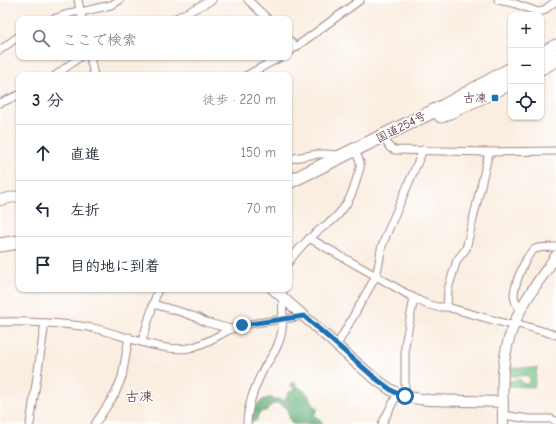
<!DOCTYPE html>
<html lang="ja">
<head>
<meta charset="utf-8">
<style>
	:root { --surface:#fff; --page:#f2f2f3; --text:#1f2937; --muted:#747a83; --line:#e0e1e3 }
	body { margin:0; font-family:"Comic Neue","Klee One",sans-serif; background:var(--page); color:var(--text) }
	.controls { position:absolute; right:12px; top:12px; display:grid; overflow:hidden; border-radius:8px; box-shadow:0 1px 3px #0004 }
	.controls button { width:36px; height:36px; display:grid; place-items:center; padding:0; border:0; border-bottom:1px solid var(--line); background:var(--surface); color:var(--text); font:20px sans-serif }
	.stop { position:absolute; width:12px; height:12px; margin:-9px; border:3px solid #1f6fb2; border-radius:50%; background:#fff }
	.stop.end { background:#1f6fb2; border-color:#fff; box-shadow:0 1px 4px #0008 }
	.list { margin:0; padding:0; list-style:none }
	h2 { display:flex; justify-content:space-between; align-items:center; height:52px; margin:0; padding:0 16px; font-size:17px }
	h2 small { font-size:13px; font-weight:400; color:var(--muted) }
	.list li { display:grid; grid-template-columns:26px 1fr auto; gap:12px; align-items:center; box-sizing:border-box; height:56px; padding:0 16px; border-top:1px solid var(--line) }
	.list b { display:block; font-size:15px; white-space:nowrap }
	.list em { font-size:13px; font-style:normal; color:var(--muted) }
	.icon { flex:none; width:22px; height:22px; fill:none; stroke:currentColor; stroke-width:2; stroke-linecap:round; stroke-linejoin:round }
	.map { position:relative; flex:none; width:556px; height:424px; overflow:hidden }
	.search { position:absolute; background:var(--surface); box-shadow:0 1px 3px #0004; left:16px; top:16px; width:276px; height:44px; display:flex; align-items:center; gap:10px; box-sizing:border-box; padding:0 14px; border-radius:8px; color:var(--muted); font-size:15px }
	.panel { position:absolute; background:var(--surface); box-shadow:0 1px 3px #0004; left:16px; top:72px; width:276px; height:220px; border-radius:8px }
	.map>svg:first-child { display:block }
	.green { fill:#76c88a; stroke:#60745a }
	.forest { fill:#60ac76; stroke:#556650 }
	.lines { fill:none; stroke-linecap:round; stroke-linejoin:round }
	.street-casing { stroke:#a28686; stroke-width:9 }
	.secondary-casing { stroke:#a28686; stroke-width:12 }
	.highway-casing { stroke:#a28686; stroke-width:15 }
	.street { stroke:#fff; stroke-width:7 }
	.secondary { stroke:#fff; stroke-width:10 }
	.highway { stroke:#fff; stroke-width:13 }
	.route { stroke:#1f6fb2; stroke-width:5 }
	.poi-dot { fill:#1f6fb2; stroke:#fff; stroke-width:1.5 }
	.labels { text-anchor:middle; stroke-width:3; stroke-linejoin:round; paint-order:stroke }
	.poi-label { font-size:12px; fill:#4a1f2b; stroke:#fff; text-anchor:end }
	.street-label { font-size:12px; fill:#4a1f2b; stroke:#fff }
	.quarter-label { font-size:14px; fill:#4a1f2b; stroke:#fff }
</style>
</head>
<body>
<div class="map">
<svg width="556" height="424" viewBox="0 0 556 424">
	<rect width="100%" height="100%" fill="#fff"/>
	<filter id="ink" filterUnits="userSpaceOnUse"><feTurbulence type="fractalNoise" baseFrequency=".025" numOctaves="2"/><feDisplacementMap in="SourceGraphic" scale="8" xChannelSelector="R" yChannelSelector="G"/><feConvolveMatrix kernelMatrix="1 2 1 2 8 2 1 2 1" color-interpolation-filters="sRGB"/></filter>
	<filter id="wash" filterUnits="userSpaceOnUse"><feTurbulence type="fractalNoise" baseFrequency=".012" numOctaves="4" result="noise"/><feDisplacementMap in="SourceGraphic" scale="16" xChannelSelector="R" yChannelSelector="G"/><feGaussianBlur stdDeviation="0.9" result="paint"/><feColorMatrix in="noise" values="0 0 0 0 0 0 0 0 0 0 0 0 0 0 0 0 0 1.4 0 .05"/><feComposite in="paint" operator="in"/></filter>
	<g filter="url(#wash)">
		<rect width="100%" height="100%" fill="#faeee1"/>
		<!-- green -->
		<polygon class="green" points="510,368 537,368 534,387 510,386 510,381 513,381 514,380 521,380 521,382 523,383 523,384 529,384 530,376 521,375 521,376 512,376 512,372 510,372"/>
		<!-- forest -->
		<path class="forest" d="M293,382H295L296,385C302,390 312,395 313,404L317,408V411L314,415L322,422V424H293L291,422L289,416L288,415V410L286,407L281,405L278,403L271,405L266,411C261,411 257,414 257,420L255,421L252,422L250,420C252,411 261,396 272,398C277,398 280,401 285,400L289,392L293,391L294,388L291,386V384Z"/>
	</g>
	<g filter="url(#ink)">
		<g class="lines">
			<defs>
				<g id="street">
					<polyline points="78,0 82,19"/>
					<polyline points="248,0 268,19"/>
					<polyline points="498,0 513,3 538,12 543,11 556,1"/>
					<polyline points="53,19 77,11 81,12 111,5 120,0"/>
					<polyline points="174,19 212,0"/>
					<polyline points="289,40 296,47"/>
					<polyline points="0,50 19,36"/>
					<polyline points="289,52 360,0"/>
					<polyline points="90,57 94,75"/>
					<polyline points="56,75 80,57"/>
					<polyline points="247,75 281,57"/>
					<polyline points="0,103 19,95"/>
					<polyline points="387,143 390,148 395,150 489,152 556,151"/>
					<path d="M289,159C306,156 324,151 340,156"/>
					<polyline points="309,238 376,276 414,298 426,304 437,307 447,307 514,326"/>
					<path d="M289,262C297,250 307,240 318,231C324,226 330,223 335,218C346,207 354,192 357,177C360,169 362,165 358,157"/>
					<polyline points="153,304 181,312 198,318 205,322 231,329"/>
					<polyline points="447,307 448,289 457,260 466,249 489,152"/>
					<path d="M520,311C517,306 514,300 514,294C515,284 526,253 535,249C540,247 550,247 556,247"/>
					<path d="M0,322C15,321 31,322 46,323C63,324 81,325 97,329C123,335 164,353 189,348C207,345 224,330 242,325L304,316"/>
					<polyline points="515,323 556,335"/>
					<polyline points="142,341 158,289"/>
					<polyline points="337,345 376,276 379,263 381,249 387,233 423,150"/>
					<polyline points="405,396 405,345 414,298"/>
					<polyline points="503,415 529,419 551,419 556,421"/>
					<polyline points="30,424 45,323"/>
					<polyline points="95,424 115,394 122,377 129,337"/>
					<path d="M247,424C247,406 256,384 264,368C269,360 275,353 278,344C286,327 281,307 283,289"/>
					<polyline points="382,424 398,393"/>
				</g>
				<g id="secondary">
					<polyline points="0,200 19,196"/>
					<path d="M273,289C297,310 321,331 345,353C360,366 376,381 393,391C404,397 417,399 429,400L503,402"/>
					<path d="M503,424C503,407 502,389 503,372C505,348 513,322 525,302C534,286 546,271 556,256"/>
				</g>
				<g id="highway">
					<polyline points="541,54 556,46"/>
					<polyline points="541,68 556,60"/>
					<polyline points="441,116 511,83"/>
					<polyline points="289,182 403,126 444,106 511,69"/>
					<polyline points="0,245 19,242"/>
				</g>
			</defs>
			<!-- street casing -->
			<use href="#street" class="street-casing"/>
			<!-- secondary casing -->
			<use href="#secondary" class="secondary-casing"/>
			<!-- highway casing -->
			<use href="#highway" class="highway-casing"/>
			<!-- street -->
			<use href="#street" class="street"/>
			<!-- secondary -->
			<use href="#secondary" class="secondary"/>
			<!-- highway -->
			<use href="#highway" class="highway"/>
		</g>
	</g>
	<g class="lines" filter="url(#ink)">
		<!-- route -->
		<polyline class="route" points="242,325 304,316 375,378 394,392 405,396"/>
	</g>
	<!-- markers -->
	<rect class="poi-dot" x="491" y="94" width="8" height="8" rx="2"/>
	<g class="labels">
		<!-- poi labels -->
		<g class="poi-label">
			<text x="487" y="102">古凍</text>
		</g>
		<!-- street labels -->
		<g class="street-label">
			<text transform="translate(401 127) rotate(-27)" y="4">国道254号</text>
		</g>
		<!-- quarter labels -->
		<g class="quarter-label">
			<text x="139" y="401">古凍</text>
		</g>
	</g>
</svg>
<div class="controls">
<button>+</button>
<button>−</button>
<button><svg class="icon" aria-label="locate" viewBox="0 0 24 24"><circle cx="12" cy="12" r="6"/><path d="M12 2v4M12 18v4M2 12h4M18 12h4"/></svg></button>
</div>
<div class="stop" style="left:405px;top:396px"></div>
<div class="stop end" style="left:242px;top:325px"></div>
<div class="search"><svg class="icon" aria-label="search" viewBox="0 0 24 24"><circle cx="10" cy="10" r="6"/><path d="M15 15l6 6"/></svg>ここで検索</div>
<section class="panel">
<h2>3 分<small>徒歩 · 220 m</small></h2>
<ul class="list">
<li><svg class="icon" aria-label="ahead" viewBox="0 0 24 24"><path d="M12 20V5M6 11l6-6 6 6"/></svg><div><b>直進</b></div><em>150 m</em></li>
<li><svg class="icon" aria-label="left" viewBox="0 0 24 24"><path d="M17 20v-9H6M10 6l-5 5 5 5"/></svg><div><b>左折</b></div><em>70 m</em></li>
<li><svg class="icon" aria-label="arrive" viewBox="0 0 24 24"><path d="M6 21V4h12l-3 4 3 4H6"/></svg><div><b>目的地に到着</b></div></li>
</ul>
</section>
</div>
</body>
</html>
